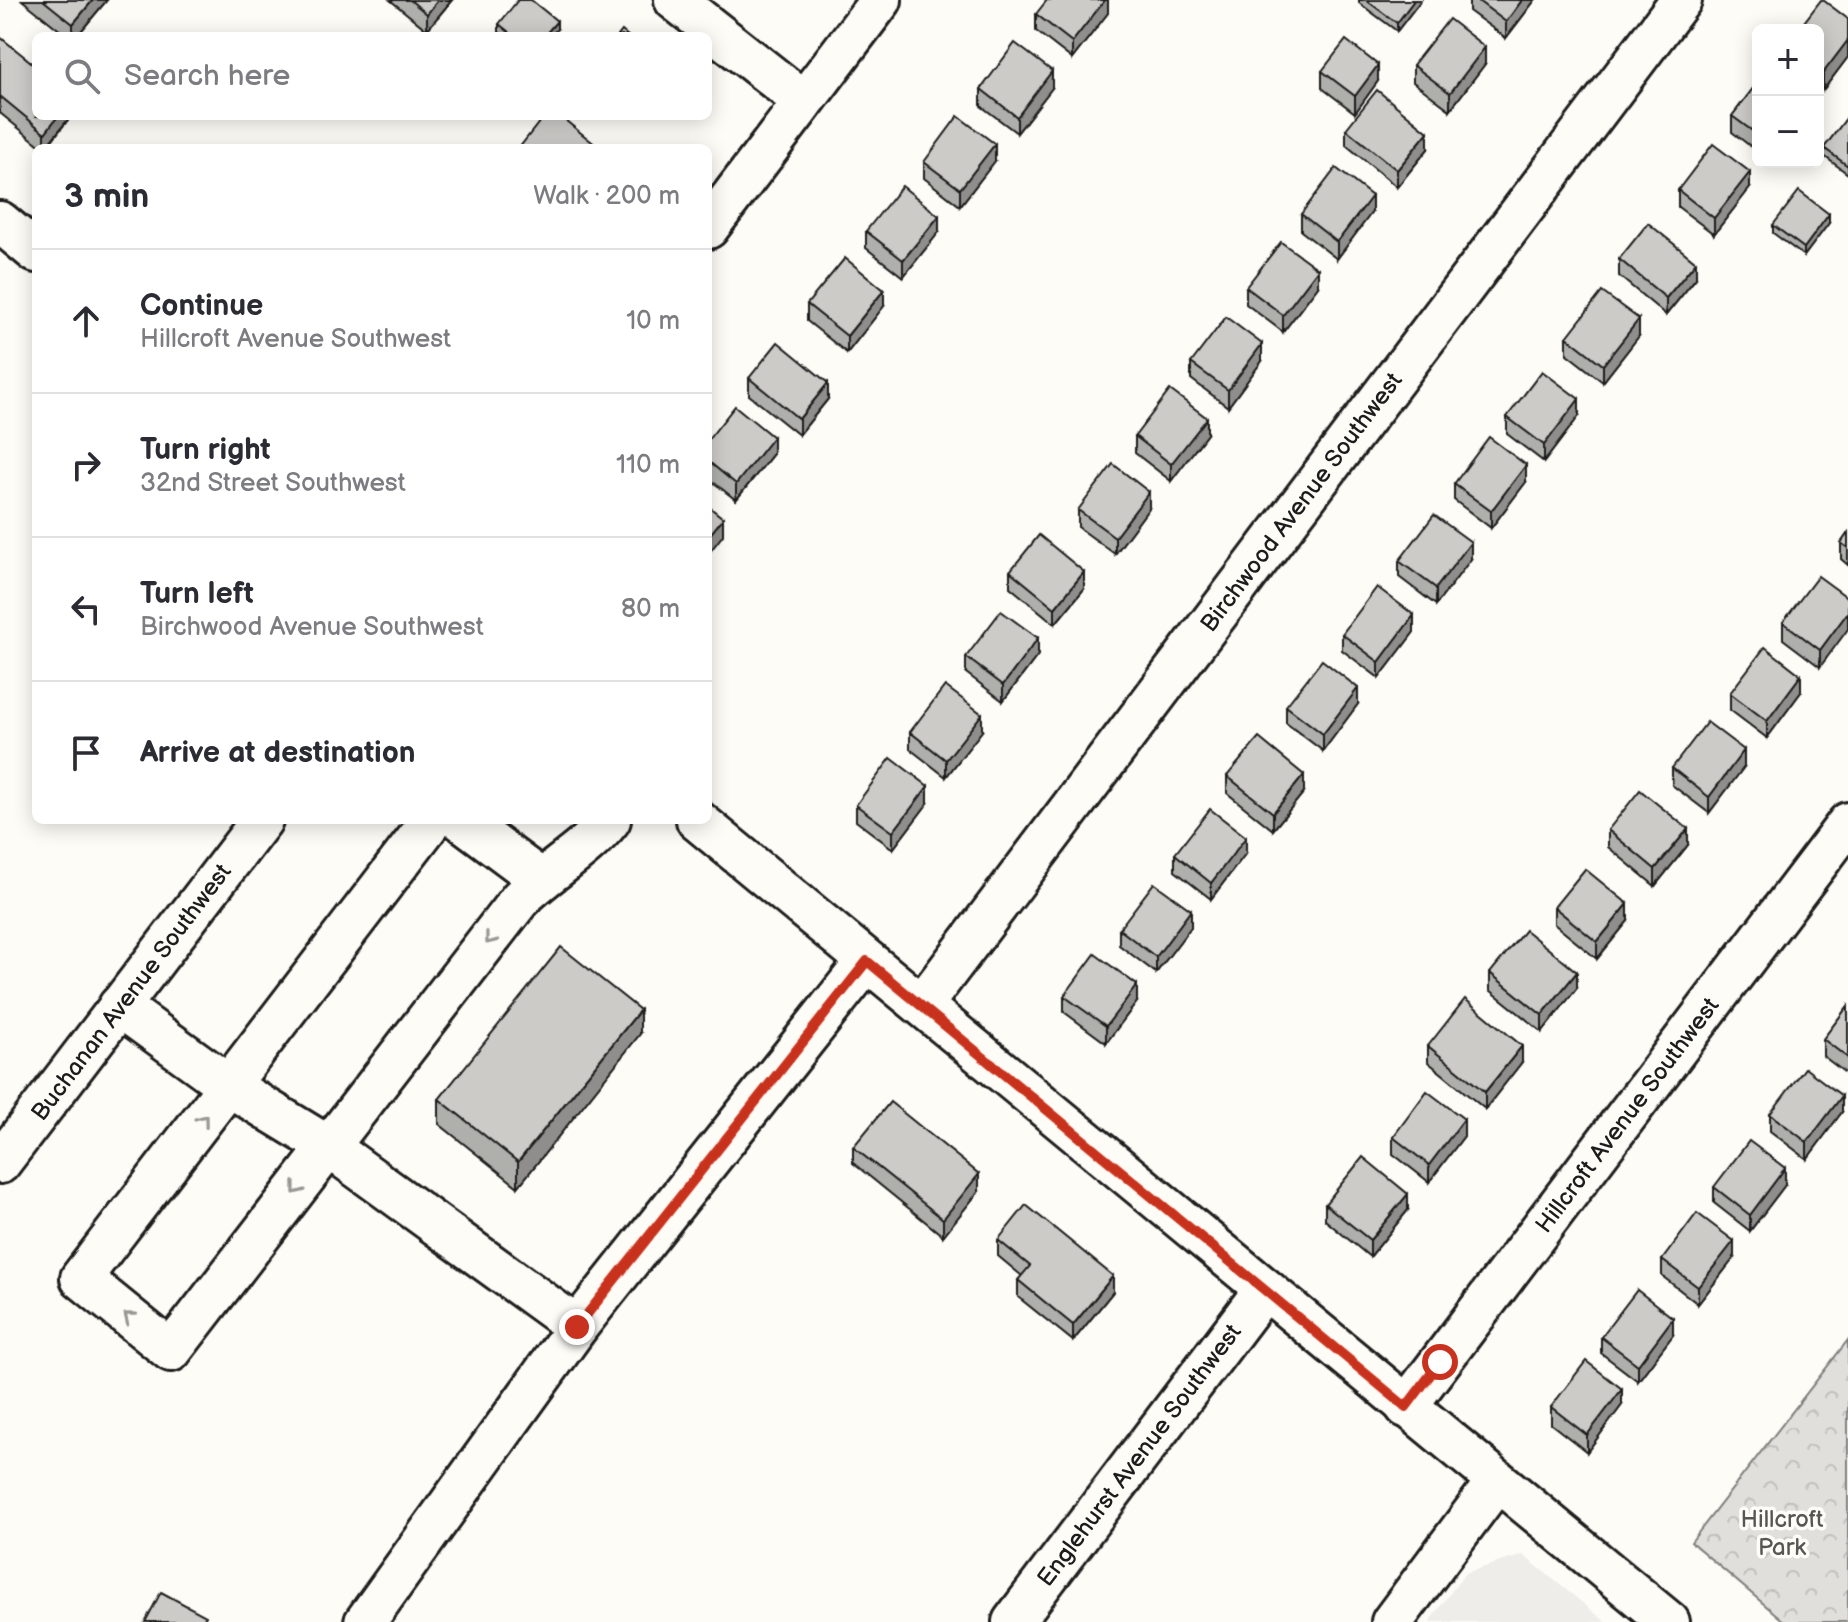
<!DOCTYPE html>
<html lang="en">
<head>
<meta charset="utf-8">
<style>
	:root { --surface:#fff; --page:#f7f7f7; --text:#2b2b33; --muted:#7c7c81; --line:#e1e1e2 }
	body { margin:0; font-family:"Balsamiq Sans",sans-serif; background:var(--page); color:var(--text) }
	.controls { position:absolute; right:24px; top:24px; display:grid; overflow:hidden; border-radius:12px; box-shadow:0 4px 20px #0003 }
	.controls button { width:72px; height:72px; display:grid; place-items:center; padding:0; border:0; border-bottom:2px solid var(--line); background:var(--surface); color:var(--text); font:40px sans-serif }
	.stop { position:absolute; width:24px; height:24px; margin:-18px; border:6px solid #c8321e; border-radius:50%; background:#fff }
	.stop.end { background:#c8321e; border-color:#fff; box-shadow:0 2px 8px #0008 }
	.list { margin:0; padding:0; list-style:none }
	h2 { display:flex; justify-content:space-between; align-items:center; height:104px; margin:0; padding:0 32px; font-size:34px }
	h2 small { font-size:26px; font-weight:400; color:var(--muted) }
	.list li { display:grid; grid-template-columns:52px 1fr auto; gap:24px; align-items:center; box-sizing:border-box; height:144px; padding:0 32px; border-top:2px solid var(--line) }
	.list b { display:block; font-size:30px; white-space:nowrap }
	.list p { margin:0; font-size:26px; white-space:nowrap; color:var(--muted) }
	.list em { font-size:26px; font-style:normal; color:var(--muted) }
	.icon { flex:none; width:44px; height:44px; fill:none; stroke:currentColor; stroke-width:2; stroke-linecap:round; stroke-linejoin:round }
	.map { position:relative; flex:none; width:1848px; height:1622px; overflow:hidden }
	.search { position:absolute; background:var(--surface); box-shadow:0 4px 20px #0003; left:32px; top:32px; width:680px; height:88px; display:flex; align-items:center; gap:20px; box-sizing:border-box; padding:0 28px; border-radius:12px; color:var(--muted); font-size:30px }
	.panel { position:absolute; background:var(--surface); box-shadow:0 4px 20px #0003; left:32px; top:144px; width:680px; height:680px; border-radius:12px }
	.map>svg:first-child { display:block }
	.built { fill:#eeede9 }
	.forest { fill:url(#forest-crowns); stroke:#7e7e7c; stroke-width:2 }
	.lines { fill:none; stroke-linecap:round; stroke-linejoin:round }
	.minor-casing { stroke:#1c1c1c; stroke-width:46 }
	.minor { stroke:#fdfcf7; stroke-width:40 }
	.wall { fill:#afafac; stroke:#1c1c1c; stroke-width:2 }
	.shaded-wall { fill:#8f8e8c; stroke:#1c1c1c; stroke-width:2 }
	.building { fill:#cccbc8; stroke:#1c1c1c; stroke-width:2 }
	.oneway { stroke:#989794 }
	.route { stroke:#c8321e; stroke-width:10 }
	.labels { text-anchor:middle; stroke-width:7; stroke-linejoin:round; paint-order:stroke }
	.street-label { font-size:24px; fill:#1c1c1c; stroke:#fdfcf7 }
	.park-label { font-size:24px; fill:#575655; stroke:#fdfcf7 }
</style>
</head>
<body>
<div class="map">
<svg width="1848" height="1622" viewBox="0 0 1848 1622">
	<defs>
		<pattern id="forest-crowns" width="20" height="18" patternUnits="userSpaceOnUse" patternTransform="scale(2)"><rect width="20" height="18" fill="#e0dfdb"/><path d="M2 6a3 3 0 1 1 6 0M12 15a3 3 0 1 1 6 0" fill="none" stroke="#c0bfbb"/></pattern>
	</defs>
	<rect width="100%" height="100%" fill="#fdfcf7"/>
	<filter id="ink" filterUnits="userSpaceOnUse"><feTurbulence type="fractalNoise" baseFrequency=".0125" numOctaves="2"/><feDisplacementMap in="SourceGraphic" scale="16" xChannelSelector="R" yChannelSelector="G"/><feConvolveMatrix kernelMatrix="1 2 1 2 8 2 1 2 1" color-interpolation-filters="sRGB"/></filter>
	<g filter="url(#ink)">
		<!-- built -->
		<polygon class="built" points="1523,1555 1606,1622 1429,1622 1465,1573"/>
		<!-- forest -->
		<polygon class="forest" points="1848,1340 1848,1622 1785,1622 1691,1542"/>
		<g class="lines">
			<defs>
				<g id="minor">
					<polyline points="675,0 803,101"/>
					<polyline points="0,222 36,252"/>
					<polyline points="708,228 881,0"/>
					<path d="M432,820L81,1278L171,1351L520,899C548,871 586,851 610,820"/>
					<polyline points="461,820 540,879"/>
					<polyline points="697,820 1669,1622"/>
					<polyline points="922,1005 1681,0"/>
					<polyline points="119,1006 229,1086 329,1147 577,1327"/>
					<polyline points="0,1163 262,820"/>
					<polyline points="1406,1407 1848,823"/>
					<polyline points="365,1622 577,1327 867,961"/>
					<polyline points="1013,1622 1265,1289"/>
					<polyline points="1392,1622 1497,1481"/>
				</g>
			</defs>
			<!-- minor casing -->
			<use href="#minor" class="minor-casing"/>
			<!-- minor -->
			<use href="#minor" class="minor"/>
		</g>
		<!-- wall -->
		<g class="wall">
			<polygon points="22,0 107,0 77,36 67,36"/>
			<polygon points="390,0 452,0 427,30"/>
			<polygon points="1108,0 1108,13 1072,59 1036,31 1036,14"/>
			<polygon points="1359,0 1421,0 1397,31 1359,3"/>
			<polygon points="1469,0 1535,0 1506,38 1469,11"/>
			<polygon points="1848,19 1848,57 1823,90 1818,86 1818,30"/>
			<polygon points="499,24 557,29 551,36 504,36 499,32"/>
			<polygon points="0,37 71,116 46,148 43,148 0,113"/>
			<polygon points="1485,64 1450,110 1413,82 1413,65"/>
			<polygon points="1322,71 1378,81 1355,113 1322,88"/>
			<polygon points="1758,82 1758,152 1732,132 1732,116"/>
			<polygon points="1052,88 1017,133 981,106 981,89"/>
			<polygon points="1848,116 1848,174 1824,156 1824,148"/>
			<polygon points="1346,129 1428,149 1397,187 1346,145"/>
			<polygon points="995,161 960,206 924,178 924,162"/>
			<polygon points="1750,188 1714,234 1678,207 1678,190"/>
			<polygon points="1372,212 1337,259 1301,231 1301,214"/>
			<polygon points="1829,223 1804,256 1773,233 1773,225"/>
			<polygon points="866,231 939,232 903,277 866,248"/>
			<polygon points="1619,259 1696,278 1666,315 1619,276"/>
			<polygon points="1318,286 1283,332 1246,304 1246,287"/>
			<polygon points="807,304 884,306 847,353 807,321"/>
			<polygon points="1639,336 1603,382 1567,354 1567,337"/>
			<polygon points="1262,361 1228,407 1191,379 1191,363"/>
			<polygon points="749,378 828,399 799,435 749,395"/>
			<polygon points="1579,416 1544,462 1507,434 1507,417"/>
			<polygon points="1207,434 1171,481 1135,453 1135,436"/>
			<polygon points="708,440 773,454 736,500 708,478"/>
			<polygon points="1526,482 1491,528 1454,500 1454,484"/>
			<polygon points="1149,508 1115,554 1078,527 1078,510"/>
			<polygon points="1848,533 1848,565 1841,559 1841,543"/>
			<polygon points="1471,559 1436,605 1399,577 1399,561"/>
			<polygon points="1010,571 1084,589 1055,624 1010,587"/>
			<polygon points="1848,598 1820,667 1783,639 1783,622"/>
			<polygon points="1414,632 1379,678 1342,650 1342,634"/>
			<polygon points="1038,655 1003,701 966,673 966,657"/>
			<polygon points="1801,692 1767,738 1730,710 1730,693"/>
			<polygon points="1358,704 1323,751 1286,723 1286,706"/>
			<polygon points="982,731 946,777 910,749 910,732"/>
			<polygon points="1744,767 1709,813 1672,785 1672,768"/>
			<polygon points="1227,776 1304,792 1273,830 1227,793"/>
			<polygon points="928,803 893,849 856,821 856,805"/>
			<polygon points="1608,830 1688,845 1655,886 1608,847"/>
			<polygon points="1246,853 1211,899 1175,871 1175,854"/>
			<polygon points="1554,907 1628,921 1597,959 1554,924"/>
			<polygon points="1191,927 1156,973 1119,945 1119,929"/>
			<polygon points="1490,973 1577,988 1542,1032 1490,990"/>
			<polygon points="1064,996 1137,1002 1106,1043 1064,1012"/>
			<polygon points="1848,1006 1848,1075 1823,1056 1823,1039"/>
			<polygon points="640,1034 518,1187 439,1124 439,1099"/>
			<polygon points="1428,1046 1522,1062 1485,1109 1428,1062"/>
			<polygon points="1842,1112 1807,1159 1770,1131 1770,1114"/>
			<polygon points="1464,1136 1429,1182 1393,1154 1393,1137"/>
			<polygon points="853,1147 979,1191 943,1236 853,1163"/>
			<polygon points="1785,1185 1750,1231 1714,1203 1714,1187"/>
			<polygon points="1325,1204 1408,1210 1370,1257 1325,1220"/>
			<polygon points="998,1240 1113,1292 1073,1341 1018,1297 1018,1280 1022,1276 998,1256"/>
			<polygon points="1734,1258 1698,1304 1662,1276 1662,1260"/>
			<polygon points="1673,1335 1638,1381 1601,1353 1601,1337"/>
			<polygon points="1622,1405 1587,1452 1551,1424 1551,1407"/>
		</g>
		<!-- shaded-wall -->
		<g class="shaded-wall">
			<polygon points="93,0 107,0 77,36 73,36 73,24"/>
			<polygon points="438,0 452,0 427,30 427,14"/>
			<polygon points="1105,0 1108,0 1108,13 1072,59 1072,42"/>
			<polygon points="1414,0 1421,0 1397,31 1397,23"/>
			<polygon points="1522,0 1535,0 1506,38 1506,22"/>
			<polygon points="557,21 557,29 551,36 544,36"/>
			<polygon points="1848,40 1848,57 1823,90 1823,73"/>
			<polygon points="1485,47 1485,64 1450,110 1450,93"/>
			<polygon points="1378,65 1378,81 1355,113 1355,96"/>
			<polygon points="1052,71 1052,88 1017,133 1017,117"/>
			<polygon points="58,116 71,116 45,148 45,133"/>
			<polygon points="1428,132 1428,149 1397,187 1397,170"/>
			<polygon points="995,144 995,161 960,206 960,189"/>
			<polygon points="1750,172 1750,188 1714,234 1714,218"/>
			<polygon points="1372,196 1372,212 1337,259 1337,242"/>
			<polygon points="1829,214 1829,223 1804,256 1804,248"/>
			<polygon points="939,216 939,232 903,277 903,260"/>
			<polygon points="1696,262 1696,278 1666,315 1666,298"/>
			<polygon points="1318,269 1318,286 1283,332 1283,315"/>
			<polygon points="884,290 884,306 847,353 847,336"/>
			<polygon points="1639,319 1639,336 1603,382 1603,365"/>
			<polygon points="1262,344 1262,361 1228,407 1228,390"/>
			<polygon points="828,383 828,399 799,435 799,419"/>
			<polygon points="1579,399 1579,416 1544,462 1544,445"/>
			<polygon points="1207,418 1207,434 1171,481 1171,464"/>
			<polygon points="773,437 773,454 736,500 736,484"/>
			<polygon points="1526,465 1526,482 1491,528 1491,511"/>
			<polygon points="1149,492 1149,508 1115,554 1115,537"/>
			<polygon points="723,518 723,535 708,554 708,537"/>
			<polygon points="1471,542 1471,559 1436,605 1436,588"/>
			<polygon points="1084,572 1084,589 1055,624 1055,608"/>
			<polygon points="1848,612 1848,629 1820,667 1820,650"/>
			<polygon points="1414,615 1414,632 1379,678 1379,662"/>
			<polygon points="1038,638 1038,655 1003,701 1003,685"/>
			<polygon points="1801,675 1801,692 1767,738 1767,721"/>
			<polygon points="1358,688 1358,704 1323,751 1323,734"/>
			<polygon points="982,714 982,731 946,777 946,760"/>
			<polygon points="1744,750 1744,767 1709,813 1709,797"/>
			<polygon points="1304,775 1304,792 1273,830 1273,813"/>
			<polygon points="928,786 928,803 893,849 893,832"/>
			<polygon points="1688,829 1688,845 1655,886 1655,869"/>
			<polygon points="1246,837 1246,853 1211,899 1211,883"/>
			<polygon points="1628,904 1628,921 1597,959 1597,942"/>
			<polygon points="1191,910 1191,927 1156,973 1156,957"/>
			<polygon points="1577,972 1577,988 1542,1032 1542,1015"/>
			<polygon points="1137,985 1137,1002 1106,1043 1106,1026"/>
			<polygon points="640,1010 640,1034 518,1187 518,1162"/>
			<polygon points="1522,1046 1522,1062 1485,1109 1485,1092"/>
			<polygon points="1842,1096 1842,1112 1807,1159 1807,1142"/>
			<polygon points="1464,1119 1464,1136 1429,1182 1429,1165"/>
			<polygon points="1785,1168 1785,1185 1750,1231 1750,1215"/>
			<polygon points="979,1174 979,1191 943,1236 943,1219"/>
			<polygon points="1408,1194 1408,1210 1370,1257 1370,1240"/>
			<polygon points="1734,1241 1734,1258 1698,1304 1698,1287"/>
			<polygon points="1113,1276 1113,1292 1073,1341 1073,1325"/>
			<polygon points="1673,1318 1673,1335 1638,1381 1638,1365"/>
			<polygon points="1622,1389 1622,1405 1587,1452 1587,1435"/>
		</g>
		<!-- building -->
		<g class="building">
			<polygon points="43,0 93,0 73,24"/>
			<polygon points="410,0 438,0 427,14"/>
			<polygon points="518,0 531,0 557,21 544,36 514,36 499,24"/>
			<polygon points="1047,0 1105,0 1072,42 1036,14"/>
			<polygon points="1366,0 1414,0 1397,23"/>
			<polygon points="1477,0 1522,0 1506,22"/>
			<polygon points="1821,0 1823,0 1848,19 1848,40 1823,73 1818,70 1818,30 1798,30"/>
			<polygon points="1449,19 1485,47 1450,93 1413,65"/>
			<polygon points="622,31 628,36 618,36"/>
			<polygon points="0,37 36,66 36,116 58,116 45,133 0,96"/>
			<polygon points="1346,40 1378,65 1355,96 1322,71"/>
			<polygon points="1015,43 1052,71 1017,117 981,89"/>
			<polygon points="1758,82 1758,135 1732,116"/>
			<polygon points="1377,90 1428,132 1397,170 1346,129"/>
			<polygon points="544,116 560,116 597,146 596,148 519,148"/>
			<polygon points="958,116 995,144 960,189 924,162"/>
			<polygon points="1848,116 1848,166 1824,148"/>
			<polygon points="1713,144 1750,172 1714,218 1678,190"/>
			<polygon points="1336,168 1372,196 1337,242 1301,214"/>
			<polygon points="902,186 939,216 903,260 866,231"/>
			<polygon points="1799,191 1829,214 1804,248 1773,225"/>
			<polygon points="1648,223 1696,262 1666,298 1619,259"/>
			<polygon points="1281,242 1318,269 1283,315 1246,287"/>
			<polygon points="845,258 884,290 847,336 807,304"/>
			<polygon points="1602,292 1639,319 1603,365 1567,337"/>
			<polygon points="1226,317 1262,344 1228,390 1191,363"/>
			<polygon points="778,342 828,383 799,419 749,378"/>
			<polygon points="1542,371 1579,399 1544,445 1507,417"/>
			<polygon points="1170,390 1207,418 1171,464 1135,436"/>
			<polygon points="735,406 773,437 736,484 708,461 708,440"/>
			<polygon points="1489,437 1526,465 1491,511 1454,484"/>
			<polygon points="1113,464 1149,492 1115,537 1078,510"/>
			<polygon points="708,506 723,518 708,537"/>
			<polygon points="1434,515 1471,542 1436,588 1399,561"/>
			<polygon points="1848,533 1848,548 1841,543"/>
			<polygon points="1039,535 1084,572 1055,608 1010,571"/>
			<polygon points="1818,576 1848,598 1848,612 1820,650 1783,622"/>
			<polygon points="1377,587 1414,615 1379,662 1342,634"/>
			<polygon points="1001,611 1038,638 1003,685 966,657"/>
			<polygon points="1765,647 1801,675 1767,721 1730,693"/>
			<polygon points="1322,660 1358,688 1323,734 1286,706"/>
			<polygon points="945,686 982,714 946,760 910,732"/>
			<polygon points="1707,722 1744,750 1709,797 1672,768"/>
			<polygon points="1259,738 1304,775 1273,813 1227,776"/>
			<polygon points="891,758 928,786 893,832 856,805"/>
			<polygon points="1640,790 1688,829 1655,869 1608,830"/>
			<polygon points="1210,809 1246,837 1211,883 1175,854"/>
			<polygon points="1585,869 1628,904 1597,942 1554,907"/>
			<polygon points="1154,883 1191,910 1156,957 1119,929"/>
			<polygon points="1525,930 1577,972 1542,1015 1490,973"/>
			<polygon points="561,947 640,1010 518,1162 439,1099"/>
			<polygon points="1095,954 1137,985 1106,1026 1064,996"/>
			<polygon points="1465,999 1522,1046 1485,1092 1428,1046"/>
			<polygon points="1848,1006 1848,1058 1823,1039"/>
			<polygon points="1805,1068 1842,1096 1807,1142 1770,1114"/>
			<polygon points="1427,1091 1464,1119 1429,1165 1393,1137"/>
			<polygon points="890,1102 979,1174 943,1219 853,1147"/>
			<polygon points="1749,1141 1785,1168 1750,1215 1714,1187"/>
			<polygon points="1363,1157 1408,1194 1370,1240 1325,1204"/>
			<polygon points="1026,1205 1113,1276 1073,1325 1018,1280 1030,1266 998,1240"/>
			<polygon points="1697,1213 1734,1241 1698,1287 1662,1260"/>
			<polygon points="1637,1290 1673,1318 1638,1365 1601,1337"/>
			<polygon points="1586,1361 1622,1389 1587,1435 1551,1407"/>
			<polygon points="161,1592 206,1616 202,1622 145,1622"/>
		</g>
		<!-- one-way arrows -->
		<defs><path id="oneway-chevron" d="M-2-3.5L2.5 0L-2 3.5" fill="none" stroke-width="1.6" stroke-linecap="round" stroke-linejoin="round" transform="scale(2)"/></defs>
		<g class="oneway">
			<use href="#oneway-chevron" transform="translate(490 939) rotate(128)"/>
			<use href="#oneway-chevron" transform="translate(203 1120) rotate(-53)"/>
			<use href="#oneway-chevron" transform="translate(297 1189) rotate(128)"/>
			<use href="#oneway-chevron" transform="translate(129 1317) rotate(-141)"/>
		</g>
	</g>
	<g class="lines" filter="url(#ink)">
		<!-- route -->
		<polyline class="route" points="577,1327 867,961 1406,1407 1440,1362"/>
	</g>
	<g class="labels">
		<!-- street labels -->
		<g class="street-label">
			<text transform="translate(1301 502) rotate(-53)" y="8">Birchwood Avenue Southwest</text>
			<text transform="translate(131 992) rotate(-53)" y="8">Buchanan Avenue Southwest</text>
			<text transform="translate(1627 1115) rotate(-53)" y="8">Hillcroft Avenue Southwest</text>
			<text transform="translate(1139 1455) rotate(-53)" y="8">Englehurst Avenue Southwest</text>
		</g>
		<!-- park labels -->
		<g class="park-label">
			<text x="1782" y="1527">Hillcroft<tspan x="1782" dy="28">Park</tspan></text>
		</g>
	</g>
</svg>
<div class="controls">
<button>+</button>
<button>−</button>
</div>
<div class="stop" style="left:1440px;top:1362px"></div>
<div class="stop end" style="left:577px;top:1327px"></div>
<div class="search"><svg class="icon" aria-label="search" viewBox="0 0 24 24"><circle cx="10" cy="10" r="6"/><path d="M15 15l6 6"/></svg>Search here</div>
<section class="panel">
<h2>3 min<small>Walk · 200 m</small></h2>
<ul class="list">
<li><svg class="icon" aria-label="ahead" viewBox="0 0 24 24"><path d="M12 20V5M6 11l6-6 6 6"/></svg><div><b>Continue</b><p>Hillcroft Avenue Southwest</p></div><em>10 m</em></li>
<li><svg class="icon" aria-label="right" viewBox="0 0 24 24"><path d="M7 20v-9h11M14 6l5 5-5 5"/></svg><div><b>Turn right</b><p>32nd Street Southwest</p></div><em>110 m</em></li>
<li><svg class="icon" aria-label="left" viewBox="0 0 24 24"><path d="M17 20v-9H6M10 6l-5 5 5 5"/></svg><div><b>Turn left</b><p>Birchwood Avenue Southwest</p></div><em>80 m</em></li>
<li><svg class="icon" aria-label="arrive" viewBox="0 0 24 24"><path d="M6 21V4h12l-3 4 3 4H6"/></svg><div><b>Arrive at destination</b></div></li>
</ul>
</section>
</div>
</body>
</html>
